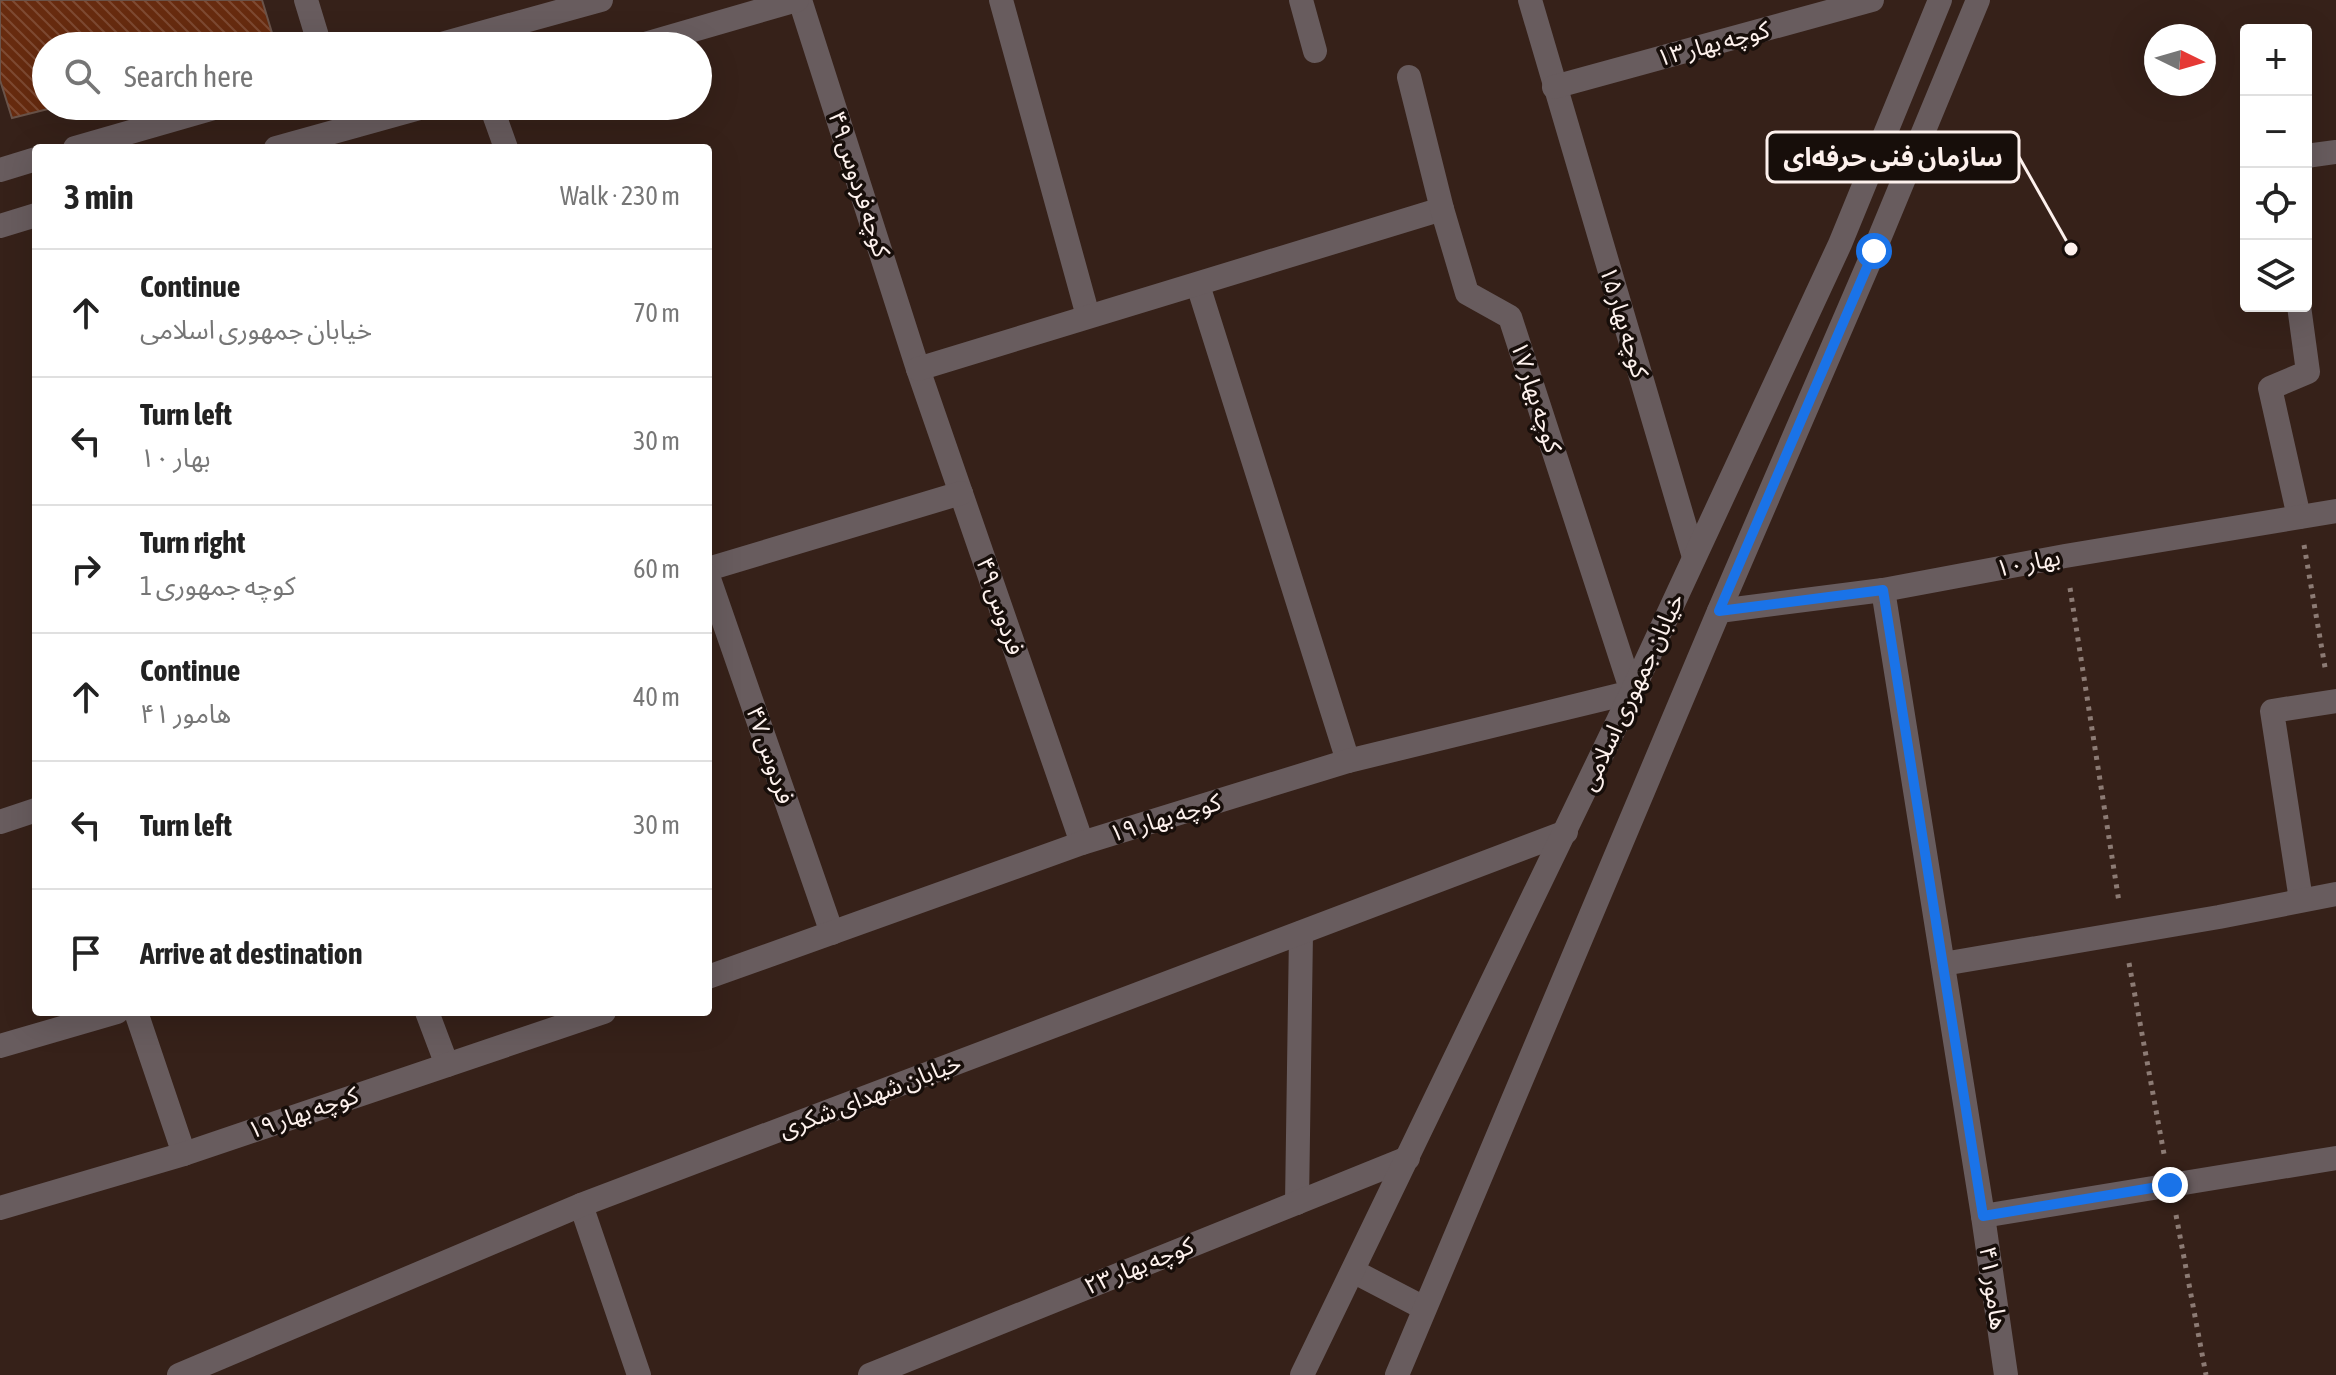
<!DOCTYPE html>
<html lang="en">
<head>
<meta charset="utf-8">
<style>
	:root { --surface:#fff; --page:#f6f6f6; --text:#222; --muted:#767676; --line:#e0e0e0 }
	body { margin:0; font-family:"Asap Condensed","Noto Sans Arabic",sans-serif; background:var(--page); color:var(--text) }
	.controls { position:absolute; right:24px; top:24px; display:grid; overflow:hidden; border-radius:8px; box-shadow:0 8px 32px #0002 }
	.controls button { width:72px; height:72px; display:grid; place-items:center; padding:0; border:0; border-bottom:2px solid var(--line); background:var(--surface); color:var(--text); font:40px sans-serif }
	.compass { position:absolute; left:2144px; top:24px; width:72px; height:72px; border-radius:50%; background:var(--surface); box-shadow:0 8px 32px #0002; rotate:95deg }
	.stop { position:absolute; width:24px; height:24px; margin:-18px; border:6px solid #1a73e8; border-radius:50%; background:#fff }
	.stop.end { background:#1a73e8; border-color:#fff; box-shadow:0 2px 8px #0008 }
	.list { margin:0; padding:0; list-style:none }
	h2 { display:flex; justify-content:space-between; align-items:center; height:104px; margin:0; padding:0 32px; font-size:34px }
	h2 small { font-size:26px; font-weight:400; color:var(--muted) }
	.list li { display:grid; grid-template-columns:52px 1fr auto; gap:24px; align-items:center; box-sizing:border-box; height:128px; padding:0 32px; border-top:2px solid var(--line) }
	.list b { display:block; font-size:30px; white-space:nowrap }
	.list p { margin:0; font-size:26px; white-space:nowrap; color:var(--muted) }
	.list em { font-size:26px; font-style:normal; color:var(--muted) }
	.icon { flex:none; width:44px; height:44px; fill:none; stroke:currentColor; stroke-width:2; stroke-linecap:round; stroke-linejoin:round }
	.map { position:relative; flex:none; width:2336px; height:1375px; overflow:hidden }
	.search { position:absolute; background:var(--surface); box-shadow:0 8px 32px #0002; left:32px; top:32px; width:680px; height:88px; display:flex; align-items:center; gap:20px; box-sizing:border-box; padding:0 28px; border-radius:44px; color:var(--muted); font-size:30px }
	.panel { position:absolute; background:var(--surface); box-shadow:0 8px 32px #0002; left:32px; top:144px; width:680px; height:872px; border-radius:8px }
	.map>svg:first-child { display:block }
	.building { fill:url(#building-back-hatch); stroke:#6a5349; stroke-width:2 }
	.lines { fill:none; stroke-linecap:round; stroke-linejoin:round }
	.path { stroke:#8c7b74; stroke-width:5; stroke-dasharray:4 6; stroke-linecap:butt }
	.minor { stroke:#685c5e; stroke-width:24 }
	.route { stroke:#1a73e8; stroke-width:10 }
	.labels { text-anchor:middle; stroke-width:7; stroke-linejoin:round; paint-order:stroke }
	.street-label { font-size:24px; fill:#fdf1ed; stroke:#170e0a }
	.leader { fill:none; stroke:#fdf1ed; stroke-width:3 }
	.callout-dot { fill:#fdf1ed; stroke:#170e0a; stroke-width:3 }
	.callout { fill:#170e0a; stroke:#fdf1ed; stroke-width:3 }
	.callout-label { font-size:26px; text-anchor:middle; font-weight:bold; fill:#fdf1ed }
</style>
</head>
<body>
<div class="map">
<svg width="2336" height="1375" viewBox="0 0 2336 1375">
	<defs>
		<pattern id="building-back-hatch" width="6" height="6" patternUnits="userSpaceOnUse" patternTransform="scale(2)"><rect width="6" height="6" fill="#672b0f"/><path d="M-1 5l2 2M0 0l6 6M5-1l2 2" fill="none" stroke="#7e4a32"/></pattern>
	</defs>
	<rect width="100%" height="100%" fill="#362119"/>
	<!-- building -->
	<polygon class="building" points="0,0 262,0 276,46 46,46 46,106 60,106 12,118 0,80"/>
	<g class="lines">
		<!-- path -->
		<g class="path">
			<polyline points="2304,545 2326,673"/>
			<polyline points="2070,588 2119,902"/>
			<polyline points="2129,963 2164,1154"/>
			<polyline points="2176,1215 2206,1375"/>
		</g>
		<!-- minor -->
		<g class="minor">
			<polyline points="306,0 320,46"/>
			<polyline points="800,0 918,369 1082,843"/>
			<polyline points="1001,0 1088,316"/>
			<polyline points="1301,0 1315,51"/>
			<polyline points="1530,0 1694,557"/>
			<polyline points="434,46 601,0"/>
			<polyline points="638,46 797,0"/>
			<polyline points="1554,87 1872,0"/>
			<polyline points="491,106 506,148"/>
			<polyline points="75,148 221,106"/>
			<polyline points="276,148 427,106"/>
			<polyline points="2306,156 2336,152"/>
			<polyline points="0,170 36,159"/>
			<polyline points="0,226 36,215"/>
			<polyline points="1198,285 1348,761"/>
			<polyline points="918,369 1442,209"/>
			<polyline points="2299,517 2270,388 2308,372 2299,306"/>
			<polyline points="708,569 961,493"/>
			<polyline points="708,576 832,933"/>
			<polyline points="1883,590 1983,1216 2006,1375"/>
			<polyline points="1719,611 1883,590 2065,556 2336,511"/>
			<polyline points="0,822 36,810"/>
			<polyline points="2301,900 2272,711 2336,701"/>
			<polyline points="1943,964 2219,917 2336,894"/>
			<polyline points="708,977 1082,843 1348,761 1632,692 1510,317 1467,293 1442,209 1409,77"/>
			<polyline points="136,1012 184,1154"/>
			<polyline points="427,1012 447,1065"/>
			<polyline points="0,1046 117,1012"/>
			<polyline points="1297,1203 1301,933"/>
			<polyline points="581,1205 639,1375"/>
			<polyline points="0,1208 184,1154 604,1012"/>
			<polyline points="1983,1216 2336,1158"/>
			<polyline points="1353,1271 1424,1308"/>
			<polyline points="179,1375 581,1205 1566,832"/>
			<polyline points="870,1375 1408,1158"/>
			<polyline points="1302,1375 1632,692 1840,244 1940,0"/>
			<polyline points="1397,1375 1719,611 1874,251 1978,0"/>
		</g>
	</g>
	<g class="lines">
		<!-- route -->
		<polyline class="route" points="1874,251 1719,611 1883,590 1983,1216 2170,1185"/>
	</g>
	<g class="labels">
		<!-- street labels -->
		<g class="street-label">
			<text transform="translate(1713 44) rotate(-15)" y="8">کوچه بهار ۱۳</text>
			<text transform="translate(859 184) rotate(72)" y="8">کوچه فردوس ۴۹</text>
			<text transform="translate(1624 322) rotate(73)" y="8">کوچه بهار ۱۵</text>
			<text transform="translate(1536 397) rotate(72)" y="8">کوچه بهار ۱۷</text>
			<text transform="translate(2028 563) rotate(-11)" y="8">بهار ۱۰</text>
			<text transform="translate(1000 606) rotate(71)" y="8">فردوس ۴۹</text>
			<text transform="translate(1632 692) rotate(-65)" y="8">خیابان جمهوری اسلامی</text>
			<text transform="translate(770 755) rotate(71)" y="8">فردوس ۴۷</text>
			<text transform="translate(1165 818) rotate(-17)" y="8">کوچه بهار ۱۹</text>
			<text transform="translate(870 1096) rotate(-21)" y="8">خیابان شهدای شکری</text>
			<text transform="translate(303 1113) rotate(-19)" y="8">کوچه بهار ۱۹</text>
			<text transform="translate(1139 1266) rotate(-22)" y="8">کوچه بهار ۲۳</text>
			<text transform="translate(1993 1288) rotate(82)" y="8">هامور ۴۱</text>
		</g>
	</g>
	<!-- callouts -->
	<path class="leader" d="M2071 249L2019 157"/>
	<circle class="callout-dot" cx="2071" cy="249" r="8"/>
	<rect class="callout" x="1767" y="132" width="252" height="50" rx="8"/>
	<g class="callout-label">
		<text x="1893" y="166">سازمان فنی حرفه‌ای</text>
	</g>
</svg>
<div class="controls">
<button>+</button>
<button>−</button>
<button><svg class="icon" aria-label="locate" viewBox="0 0 24 24"><circle cx="12" cy="12" r="6"/><path d="M12 2v4M12 18v4M2 12h4M18 12h4"/></svg></button>
<button><svg class="icon" aria-label="layers" viewBox="0 0 24 24"><path d="M12 4l9 5-9 5-9-5zM3 14l9 5 9-5"/></svg></button>
</div>
<svg class="compass" viewBox="-18 -18 36 36"><path d="M0-13l5 13h-10z" fill="#e53935"/><path d="M0 13l5-13h-10z" fill="#767676"/></svg>
<div class="stop" style="left:1874px;top:251px"></div>
<div class="stop end" style="left:2170px;top:1185px"></div>
<div class="search"><svg class="icon" aria-label="search" viewBox="0 0 24 24"><circle cx="10" cy="10" r="6"/><path d="M15 15l6 6"/></svg>Search here</div>
<section class="panel">
<h2>3 min<small>Walk · 230 m</small></h2>
<ul class="list">
<li><svg class="icon" aria-label="ahead" viewBox="0 0 24 24"><path d="M12 20V5M6 11l6-6 6 6"/></svg><div><b>Continue</b><p>خیابان جمهوری اسلامی</p></div><em>70 m</em></li>
<li><svg class="icon" aria-label="left" viewBox="0 0 24 24"><path d="M17 20v-9H6M10 6l-5 5 5 5"/></svg><div><b>Turn left</b><p>بهار ۱۰</p></div><em>30 m</em></li>
<li><svg class="icon" aria-label="right" viewBox="0 0 24 24"><path d="M7 20v-9h11M14 6l5 5-5 5"/></svg><div><b>Turn right</b><p>کوچه جمهوری 1</p></div><em>60 m</em></li>
<li><svg class="icon" aria-label="ahead" viewBox="0 0 24 24"><path d="M12 20V5M6 11l6-6 6 6"/></svg><div><b>Continue</b><p>هامور ۴۱</p></div><em>40 m</em></li>
<li><svg class="icon" aria-label="left" viewBox="0 0 24 24"><path d="M17 20v-9H6M10 6l-5 5 5 5"/></svg><div><b>Turn left</b></div><em>30 m</em></li>
<li><svg class="icon" aria-label="arrive" viewBox="0 0 24 24"><path d="M6 21V4h12l-3 4 3 4H6"/></svg><div><b>Arrive at destination</b></div></li>
</ul>
</section>
</div>
</body>
</html>
